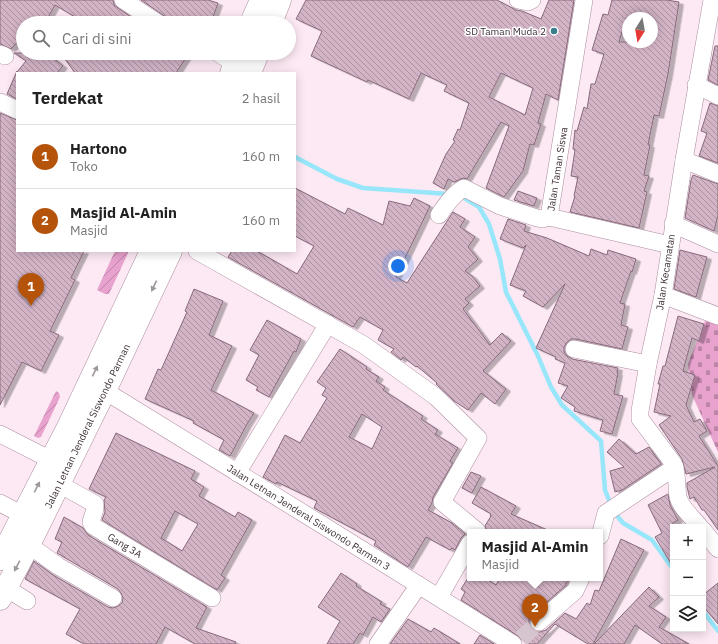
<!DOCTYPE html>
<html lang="id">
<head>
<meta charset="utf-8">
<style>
	:root { --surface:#fff; --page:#f6f6f6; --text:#222; --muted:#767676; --line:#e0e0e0; --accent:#b45309 }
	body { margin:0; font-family:"IBM Plex Sans",sans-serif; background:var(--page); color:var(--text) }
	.controls { position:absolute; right:12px; bottom:12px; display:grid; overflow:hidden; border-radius:0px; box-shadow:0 2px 10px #0003 }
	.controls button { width:36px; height:36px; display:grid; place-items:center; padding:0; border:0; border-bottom:1px solid var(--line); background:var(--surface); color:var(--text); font:20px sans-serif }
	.compass { position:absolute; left:622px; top:12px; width:36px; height:36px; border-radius:50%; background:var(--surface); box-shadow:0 2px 10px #0003; rotate:191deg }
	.you { position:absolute; left:398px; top:266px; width:14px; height:14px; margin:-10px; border:3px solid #fff; border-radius:50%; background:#1a73e8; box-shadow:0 0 0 6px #1a73e833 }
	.badge { display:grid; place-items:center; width:26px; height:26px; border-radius:50%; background:var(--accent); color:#fff; font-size:13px; font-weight:700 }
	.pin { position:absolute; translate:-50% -33px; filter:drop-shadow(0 1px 2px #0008) }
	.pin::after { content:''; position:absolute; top:21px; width:14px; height:12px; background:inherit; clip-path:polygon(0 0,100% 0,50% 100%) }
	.popup { position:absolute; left:467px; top:529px; width:136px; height:52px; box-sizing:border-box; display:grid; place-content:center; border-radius:0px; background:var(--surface); filter:drop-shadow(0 1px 3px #0005); font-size:13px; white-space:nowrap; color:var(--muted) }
	.popup b { font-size:15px; color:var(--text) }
	.popup::after { content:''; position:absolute; left:50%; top:100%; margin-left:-8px; border:8px solid transparent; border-top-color:var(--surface) }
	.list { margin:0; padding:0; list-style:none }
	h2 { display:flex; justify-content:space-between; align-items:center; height:52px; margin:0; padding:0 16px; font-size:17px }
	h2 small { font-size:13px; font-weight:400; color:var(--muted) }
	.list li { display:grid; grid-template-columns:26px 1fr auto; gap:12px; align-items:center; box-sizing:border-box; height:64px; padding:0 16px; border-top:1px solid var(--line) }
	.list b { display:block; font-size:15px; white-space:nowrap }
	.list p { margin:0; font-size:13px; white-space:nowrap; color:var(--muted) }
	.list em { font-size:13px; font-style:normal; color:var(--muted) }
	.icon { flex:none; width:22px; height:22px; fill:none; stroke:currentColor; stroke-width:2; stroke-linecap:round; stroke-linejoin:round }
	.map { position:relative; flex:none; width:718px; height:644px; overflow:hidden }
	.search { position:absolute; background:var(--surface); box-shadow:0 2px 10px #0003; left:16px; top:16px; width:280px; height:44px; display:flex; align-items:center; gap:10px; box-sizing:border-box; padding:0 14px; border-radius:22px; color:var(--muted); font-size:15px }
	.panel { position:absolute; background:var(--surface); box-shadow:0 2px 10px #0003; left:16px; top:72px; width:280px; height:180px; border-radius:0px }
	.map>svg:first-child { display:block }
	.cemetery { fill:url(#cemetery-stones) }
	.garden { fill:url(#garden-furrows) }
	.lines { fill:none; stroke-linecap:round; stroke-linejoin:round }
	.stream { stroke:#97e6f9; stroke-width:4.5 }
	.building { fill:url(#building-back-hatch); stroke:#876a7c; fill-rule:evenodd; filter:url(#shadow) }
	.minor-tunnel { stroke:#d6c4ce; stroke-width:17; stroke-dasharray:17 8; stroke-linecap:butt }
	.minor-casing { stroke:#ac8ea0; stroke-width:18 }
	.major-casing { stroke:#ac8ea0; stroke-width:23 }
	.minor { stroke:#fff; stroke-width:17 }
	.major { stroke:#fff; stroke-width:22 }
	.oneway { fill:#9e979b }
	.poi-dot { fill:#3a7e8d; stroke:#fff; stroke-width:1.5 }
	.labels { text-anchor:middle; stroke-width:3; stroke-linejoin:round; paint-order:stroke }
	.poi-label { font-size:10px; fill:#3c2f37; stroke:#fff; text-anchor:end }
	.street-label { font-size:10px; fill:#3c2f37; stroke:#fff }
</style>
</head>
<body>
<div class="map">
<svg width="718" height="644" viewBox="0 0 718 644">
	<defs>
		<pattern id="cemetery-stones" width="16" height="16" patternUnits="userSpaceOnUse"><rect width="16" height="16" fill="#e8a2ce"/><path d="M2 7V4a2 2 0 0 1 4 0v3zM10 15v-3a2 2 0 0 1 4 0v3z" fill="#bd84a8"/></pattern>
		<pattern id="garden-furrows" width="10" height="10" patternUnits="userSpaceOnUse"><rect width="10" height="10" fill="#e8a2ce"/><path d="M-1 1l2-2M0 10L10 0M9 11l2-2" fill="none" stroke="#bd84a8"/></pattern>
		<pattern id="building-back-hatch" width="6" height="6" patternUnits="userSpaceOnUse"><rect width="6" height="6" fill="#d3b4c7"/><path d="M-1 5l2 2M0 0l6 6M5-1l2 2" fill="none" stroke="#ac93a2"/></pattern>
		<filter id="shadow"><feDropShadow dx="4.5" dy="2.5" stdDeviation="0" flood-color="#0004"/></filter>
	</defs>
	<rect width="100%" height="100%" fill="#fde9f4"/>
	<!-- cemetery -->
	<polygon class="cemetery" points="707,316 718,323 718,452 692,395 688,364"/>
	<!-- garden -->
	<g class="garden">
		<polygon points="115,251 129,251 109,294 105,294 97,290"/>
		<polygon points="56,391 59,393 60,397 41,437 38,438 34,436"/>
	</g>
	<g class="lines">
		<!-- stream -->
		<g class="stream">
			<polyline points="295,157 337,179 363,188 449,194"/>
			<polyline points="458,196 466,199 479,207 489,224 500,259 506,292 538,356 551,387 562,405 601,441 605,490 611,505"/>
			<polyline points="614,512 623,523 652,540 673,569"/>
			<polyline points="703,611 718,631"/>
		</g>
	</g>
	<!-- building -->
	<g class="building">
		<polygon points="0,0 113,0 114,5 118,8 140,23 110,23 96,16 92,23 85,23 55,5 45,23 23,23 23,36 11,49 0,44"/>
		<polygon points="141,0 208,0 218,3 211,23 168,23 167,18 163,15"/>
		<path d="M306,0H497L516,10L522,11L541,19L549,0H574L558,100L546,94L538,123L541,124L534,145L530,144L523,171L504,197L486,188L509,126L501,122L467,179L463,178L454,182L448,179L444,189L433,183L446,154L455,141L453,140L458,129L460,130L469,103L444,91L447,85L421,73L409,99L368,80L367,82L311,56L322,31L296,19ZM501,73L533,88L525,115L489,97Z"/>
		<path d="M612,0H667L679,2L668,74L659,116L654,115L648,145H650L644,175L649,176L644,191L647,192L639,228L570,212L575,196H574L578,177L571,176L575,150L573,149L575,130L577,131L584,107L587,109L591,84H595L604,54L592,50L603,14L608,15ZM626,18H652V42H619Z"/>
		<polygon points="715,46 718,46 718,85 708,80"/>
		<polygon points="14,53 47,53 63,66 57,73 17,73 17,99 7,94 17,71 17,72 26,61"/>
		<polygon points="74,53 128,53 136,58 140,53 189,53 176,73 75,73 65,59"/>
		<polygon points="710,103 718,106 718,163 699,156 707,133 701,131"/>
		<polygon points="0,113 17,120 17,251 84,251 71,278 75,280 50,331 59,335 41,371 22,362 0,405"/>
		<polygon points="693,175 718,184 718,215 714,231 685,218 691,180"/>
		<polygon points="295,188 345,214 348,208 383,225 389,201 410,206 414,198 430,206 396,277 407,283 453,212 465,219 460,227 475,237 468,247 478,259 465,271 472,276 480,286 465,299 469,303 463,309 490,345 502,333 511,341 483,371 506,389 495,404 481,393 468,410 454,401 436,384 437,383 417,366 416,367 403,357 401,360 391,352 394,349 378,340 383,330 360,317 353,327 228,257 232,251 257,251 297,274 314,246 295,236"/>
		<polygon points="518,191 537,198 534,206 514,200"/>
		<polygon points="508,219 526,225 524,231 547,238 589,256 591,249 607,255 608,250 636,259 632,272 631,271 620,303 625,304 621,325 628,327 622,349 576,339 571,339 567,342 564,347 564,352 567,356 572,359 618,368 617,373 618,373 614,394 623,396 612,434 600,431 603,420 574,411 575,407 561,398 568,386 558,383 565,363 555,359 556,357 536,348 565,284 543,307 523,296 526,291 510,285 526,245 523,248 500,239"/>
		<polygon points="680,250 707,257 696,297 674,289"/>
		<polygon points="194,289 223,301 209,335 232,346 211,390 254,413 247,424 230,456 219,450 224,440 193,423 194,421 145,399 158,369 161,370 187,312 185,311"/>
		<polygon points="678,316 704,324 699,341 692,338 683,371 695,375 686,405 694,422 700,419 707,431 699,436 718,466 718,530 704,510 702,510 694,497 690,499 687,487 687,483 715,467 686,474 682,459 659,425 671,416 654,412 660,384 658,384 663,366 665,366"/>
		<polygon points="267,320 301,339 296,352 294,351 269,397 256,390 258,387 246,380 259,355 250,350"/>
		<path d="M340,349L367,367L366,369L379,377L376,381L385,387L383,390L423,416L421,419L438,430L435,434L458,448L450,461L453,463L433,497L432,503L428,510L452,523L465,534L461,538L455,550L452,548L450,550L426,537L408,567L374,545L376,541L314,508L317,501L277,482L276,484L263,477L285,435L300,443L327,398L322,395L326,388L317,382ZM362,414L382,427L372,449L349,437Z"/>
		<path d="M116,433L195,471L191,479L204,487L199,496L235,517L238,512L252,520L221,575L225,578L217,590L102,520L105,512L104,500L106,497L89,489ZM175,511L198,524L182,551L161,538Z"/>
		<polygon points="619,439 636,454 649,447 661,464 622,490 615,492 610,471 624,467 607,452"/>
		<polygon points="471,472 481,476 472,493 462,488"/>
		<polygon points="481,487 516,506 511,514 552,532 487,532 485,526 491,516 490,516 491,514 472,503"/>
		<polygon points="668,494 670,505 678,520 673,523 673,567 655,537 662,533 648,505"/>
		<polygon points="64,517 83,528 88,535 207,607 196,628 236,642 235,644 195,644 165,627 156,644 84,644 66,634 80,609 25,579 34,561 53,575 108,607 113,608 118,606 122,603 123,598 121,593 118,589 57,553 62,542 55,539"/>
		<polygon points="621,539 644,550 593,644 588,644 555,624 537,644 527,644 518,636 461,600 465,592 461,589 468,578 485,578 496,585 500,578 569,578 565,586 532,615 529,619 529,623 532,629 536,632 540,632 546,630 565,613 576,619 587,603 590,605 595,590 599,591"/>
		<polygon points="341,573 357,584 356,586 382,602 380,604 390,609 381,622 373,617 363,635 360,633 353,644 327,644 340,621 318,607"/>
		<polygon points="718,583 718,624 703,606 703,595"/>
		<polygon points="649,587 659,597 649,606 666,617 659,627 689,644 662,644 635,625 624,644 594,644"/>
		<polygon points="408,619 431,632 434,628 460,644 390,644"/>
		<polygon points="480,635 494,644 474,644"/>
	</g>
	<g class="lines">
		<!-- minor-tunnel -->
		<polyline class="minor-tunnel" points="521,639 539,622"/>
		<defs>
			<g id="minor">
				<polyline points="123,0 158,23"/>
				<polyline points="518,0 528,2 532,0"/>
				<polyline points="584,0 549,217 670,245"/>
				<polyline points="218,53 235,64"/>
				<polyline points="0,54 5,56"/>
				<polyline points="696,85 718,96"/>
				<polyline points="0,102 17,110"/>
				<polyline points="684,160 718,174"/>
				<path d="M439,215C446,205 453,194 464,188L500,206L537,218L542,219L549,217"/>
				<polyline points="673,224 718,244"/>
				<polyline points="197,251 364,345 436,397 478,438 442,502 477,531 476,532"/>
				<polyline points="663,295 718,316"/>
				<polyline points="574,349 648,364"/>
				<polyline points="105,391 324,526 513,644"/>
				<polyline points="0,434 51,460"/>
				<polyline points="237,473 328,324"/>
				<polyline points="59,484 95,504 95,509 91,522 93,526 212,598"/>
				<polyline points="0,503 23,515"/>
				<path d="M700,527C693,518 681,508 678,497C676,485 678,473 673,463L644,424L640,419V411L648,364L663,295L684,160L712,0"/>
				<polyline points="703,530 718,549"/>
				<polyline points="600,536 606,513 675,467"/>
				<polyline points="29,545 58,566 113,598"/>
				<polyline points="6,588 27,601"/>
				<polyline points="439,597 470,543"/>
				<polyline points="539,622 575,591 581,578"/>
				<polyline points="378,644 419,585"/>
			</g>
			<g id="major">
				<polyline points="251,23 261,0"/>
				<polyline points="271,23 280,0"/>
				<polyline points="231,73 240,53"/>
				<polyline points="250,73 258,53"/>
				<polyline points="0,559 69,425 151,251"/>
				<polyline points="0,599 29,545 105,391 171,251"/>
			</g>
		</defs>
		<!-- minor casing -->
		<use href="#minor" class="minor-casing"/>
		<!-- major casing -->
		<use href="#major" class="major-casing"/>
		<!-- minor -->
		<use href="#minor" class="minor"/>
		<!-- major -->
		<use href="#major" class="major"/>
	</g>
	<!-- one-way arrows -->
	<defs><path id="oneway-solid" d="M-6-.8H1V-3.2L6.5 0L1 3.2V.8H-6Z"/></defs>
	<g class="oneway">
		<use href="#oneway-solid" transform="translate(154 286) rotate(115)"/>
		<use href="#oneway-solid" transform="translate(95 371) rotate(-64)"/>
		<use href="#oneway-solid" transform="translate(37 487) rotate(-63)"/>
		<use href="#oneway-solid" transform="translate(17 566) rotate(118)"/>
	</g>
	<!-- markers -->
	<circle class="poi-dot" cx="554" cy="31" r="4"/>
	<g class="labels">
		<!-- poi labels -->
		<g class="poi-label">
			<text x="546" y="35">SD Taman Muda 2</text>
		</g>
		<!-- street labels -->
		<g class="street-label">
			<text transform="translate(557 169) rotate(-81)" y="4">Jalan Taman Siswa</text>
			<text transform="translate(665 272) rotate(-81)" y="4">Jalan Kecamatan</text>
			<text transform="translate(87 426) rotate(-64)" y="4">Jalan Letnan Jenderal Siswondo Parman</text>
			<text transform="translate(309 517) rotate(32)" y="4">Jalan Letnan Jenderal Siswondo Parman 3</text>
			<text transform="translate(125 545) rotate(31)" y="4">Gang 3A</text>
		</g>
	</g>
</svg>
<div class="controls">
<button>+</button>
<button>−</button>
<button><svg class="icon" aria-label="layers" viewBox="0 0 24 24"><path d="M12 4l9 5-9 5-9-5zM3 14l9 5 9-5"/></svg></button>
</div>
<svg class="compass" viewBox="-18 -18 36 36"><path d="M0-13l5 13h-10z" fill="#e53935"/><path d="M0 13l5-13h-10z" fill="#767676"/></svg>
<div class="you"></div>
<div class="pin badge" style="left:31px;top:306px">1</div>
<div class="pin badge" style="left:535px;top:627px">2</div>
<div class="popup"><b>Masjid Al-Amin</b>Masjid</div>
<div class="search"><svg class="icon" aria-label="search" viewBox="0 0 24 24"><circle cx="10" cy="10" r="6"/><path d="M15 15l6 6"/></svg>Cari di sini</div>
<section class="panel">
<h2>Terdekat<small>2 hasil</small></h2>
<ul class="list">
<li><span class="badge">1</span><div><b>Hartono</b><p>Toko</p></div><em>160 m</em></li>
<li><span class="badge">2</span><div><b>Masjid Al-Amin</b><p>Masjid</p></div><em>160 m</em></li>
</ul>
</section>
</div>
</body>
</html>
